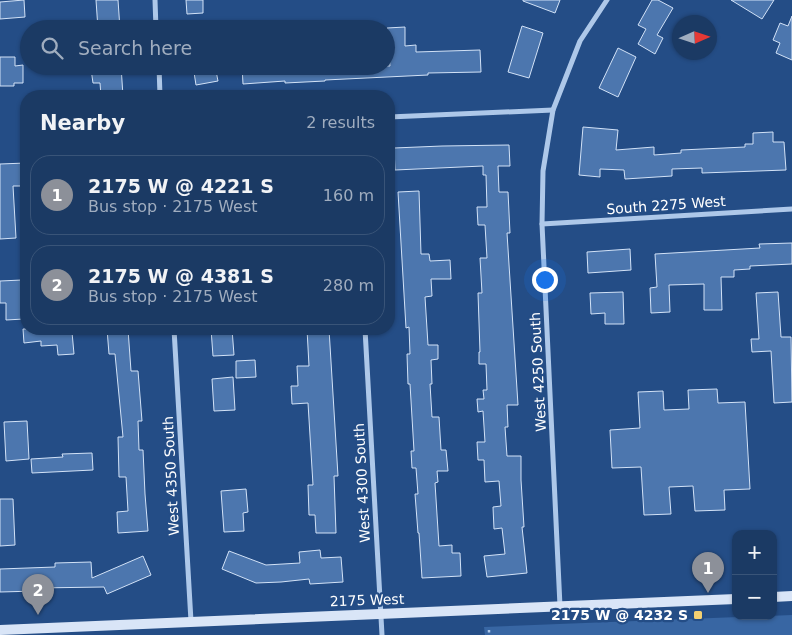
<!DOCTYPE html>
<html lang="en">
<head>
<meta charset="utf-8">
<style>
	:root { --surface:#1b3a64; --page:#24416a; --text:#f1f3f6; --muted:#a0adbf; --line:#395478; --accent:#8c9099 }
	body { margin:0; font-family:"DejaVu Sans",sans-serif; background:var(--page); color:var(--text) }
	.controls { position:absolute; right:15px; bottom:15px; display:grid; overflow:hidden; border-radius:10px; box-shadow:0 1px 4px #0004 }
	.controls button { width:45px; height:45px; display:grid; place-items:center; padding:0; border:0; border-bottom:1px solid var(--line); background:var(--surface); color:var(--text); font:25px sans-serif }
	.compass { position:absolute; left:672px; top:15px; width:45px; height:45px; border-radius:50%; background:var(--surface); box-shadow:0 1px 4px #0004; rotate:87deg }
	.you { position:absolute; left:544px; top:279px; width:18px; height:18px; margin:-12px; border:4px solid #fff; border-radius:50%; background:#1a73e8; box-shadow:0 0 0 8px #1a73e833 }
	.badge { display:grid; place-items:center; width:32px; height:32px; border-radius:50%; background:var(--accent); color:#fff; font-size:16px; font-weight:700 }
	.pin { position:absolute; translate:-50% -41px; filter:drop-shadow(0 1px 2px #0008) }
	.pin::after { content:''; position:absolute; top:26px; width:18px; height:15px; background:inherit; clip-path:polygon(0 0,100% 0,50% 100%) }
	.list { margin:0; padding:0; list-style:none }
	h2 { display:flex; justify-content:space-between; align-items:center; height:65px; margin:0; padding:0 20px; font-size:21px }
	h2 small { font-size:16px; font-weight:400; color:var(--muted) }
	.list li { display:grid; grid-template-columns:32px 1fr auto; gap:15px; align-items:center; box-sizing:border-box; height:80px; margin:0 10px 10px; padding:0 10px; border:1px solid var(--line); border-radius:20px }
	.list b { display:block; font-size:19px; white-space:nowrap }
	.list p { margin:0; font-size:16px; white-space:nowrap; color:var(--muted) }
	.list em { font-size:16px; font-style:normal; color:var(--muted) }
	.icon { flex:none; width:28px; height:28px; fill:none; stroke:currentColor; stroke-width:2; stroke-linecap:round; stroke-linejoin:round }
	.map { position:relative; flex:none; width:792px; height:635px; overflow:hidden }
	.search { position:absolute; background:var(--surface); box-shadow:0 1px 4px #0004; left:20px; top:20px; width:375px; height:55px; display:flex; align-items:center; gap:12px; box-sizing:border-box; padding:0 18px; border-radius:28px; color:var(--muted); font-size:19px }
	.panel { position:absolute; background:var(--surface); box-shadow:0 1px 4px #0004; left:20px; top:90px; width:375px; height:245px; border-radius:20px }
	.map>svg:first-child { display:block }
	.green { fill:#3866a3 }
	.building { fill:#4c76ae; stroke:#d2e2f7 }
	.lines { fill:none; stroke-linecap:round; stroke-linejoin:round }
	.path { stroke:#aec8e9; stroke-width:2.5; stroke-dasharray:2.5 4; stroke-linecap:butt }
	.street { stroke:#aec8e9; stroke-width:5 }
	.secondary { stroke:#d9e5f7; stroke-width:10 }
	.poi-dot { fill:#f4d071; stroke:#244d86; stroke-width:2 }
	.labels { text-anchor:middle; stroke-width:4.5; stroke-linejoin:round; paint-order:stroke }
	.street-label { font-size:14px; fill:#fff; stroke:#244d86 }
	.poi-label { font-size:14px; font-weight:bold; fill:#fff; stroke:#244d86; text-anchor:end }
</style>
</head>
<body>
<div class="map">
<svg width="792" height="635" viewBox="0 0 792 635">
	<rect width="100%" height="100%" fill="#244d86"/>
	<!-- green -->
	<polygon class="green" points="792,615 792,635 485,635 484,627"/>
	<!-- building -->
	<g class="building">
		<polygon points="24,0 25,17 0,19 0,2"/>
		<polygon points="96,0 118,0 120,29 98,29"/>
		<polygon points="186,0 203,0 203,13 187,14"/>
		<polygon points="523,0 560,0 555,13 523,1"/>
		<polygon points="652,0 658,0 673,8 657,35 663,38 655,54 638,44 646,29 638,25"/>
		<polygon points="731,0 774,0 762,19"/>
		<polygon points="792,16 792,60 776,53 780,43 773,40 780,23 788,26"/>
		<polygon points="522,26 543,33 529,78 508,72"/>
		<polygon points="405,27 405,46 416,45 416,52 480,50 481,72 428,73 428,75 325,80 325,81 285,83 285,81 243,84 242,66 390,66 387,28"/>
		<polygon points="618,48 636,57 618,97 599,88"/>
		<polygon points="0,57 15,57 15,66 23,65 23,83 14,83 14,86 0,86"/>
		<polygon points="99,66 121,66 123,96 101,96 100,83 93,83 91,69 99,69"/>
		<polygon points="193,66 215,66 218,81 196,85"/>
		<polygon points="583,127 618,130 616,150 654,147 654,155 681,153 681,150 745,147 745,144 753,144 753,133 773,132 773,142 784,142 786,170 702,173 702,168 672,169 672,176 625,179 624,170 600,169 600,177 579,175"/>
		<polygon points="509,145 510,166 498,166 499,192 508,192 510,233 507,233 518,405 507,405 508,427 505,427 507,456 521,456 521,480 524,527 522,527 527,573 487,577 484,556 505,554 502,528 494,529 493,507 501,506 499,481 485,482 484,460 478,460 477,442 485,442 483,411 478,412 477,399 484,399 483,390 487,390 486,364 479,364 479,352 480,352 478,293 482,293 480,258 487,258 485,225 478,225 477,207 487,207 486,175 483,175 483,166 395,170 394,148 442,146"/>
		<polygon points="26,163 26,186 13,186 16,238 0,239 0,164"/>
		<polygon points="419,191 421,254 429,254 430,261 450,260 451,279 431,279 432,296 425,297 428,345 438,345 438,359 431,360 432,384 430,384 432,417 439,417 441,450 446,450 448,471 437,471 438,482 435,483 439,546 452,545 452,553 460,553 461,576 422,578 419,533 418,533 415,494 418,494 416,468 412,468 411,451 414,451 410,384 408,384 407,354 410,354 409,327 406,328 398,192"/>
		<polygon points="792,243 792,264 750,266 750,269 734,270 734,277 721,277 722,310 704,310 704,284 669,285 670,312 651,313 650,288 657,287 655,254 760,248 759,244"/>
		<polygon points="630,249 631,270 588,273 587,252"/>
		<polygon points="22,280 24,319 6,320 6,303 0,303 0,281"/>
		<polygon points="623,292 624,324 605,324 605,313 591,314 590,293"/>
		<polygon points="778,292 781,337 791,337 792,402 774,403 771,351 752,352 751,339 759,339 756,293"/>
		<polygon points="23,329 55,329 55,333 72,332 74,354 58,355 57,345 41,346 41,341 24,343"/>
		<polygon points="107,329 128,329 131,371 138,371 142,421 138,421 139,450 143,450 145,494 148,531 118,533 117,512 128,511 126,477 119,477 118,437 123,437 115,354 109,354"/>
		<polygon points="211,329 232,329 234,355 213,356"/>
		<polygon points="307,329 329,329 338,476 334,476 336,533 316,533 315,515 309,515 308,485 313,485 308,403 292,404 291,386 298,386 297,366 309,366"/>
		<polygon points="255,360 256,377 236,378 236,361"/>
		<polygon points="233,377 235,410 214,411 212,379"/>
		<polygon points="717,389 718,403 745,402 750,489 724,490 725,510 695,511 693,486 669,487 671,514 644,515 641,467 612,468 610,430 640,428 638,392 663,391 664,410 689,409 688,390"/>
		<polygon points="27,421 29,459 6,461 4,422"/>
		<polygon points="92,453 93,470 32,473 31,459 63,457 62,454"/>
		<polygon points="246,489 248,512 243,513 244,531 224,532 221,491"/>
		<polygon points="0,499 13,499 15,545 0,546"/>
		<polygon points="320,550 321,558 341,557 343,582 310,584 309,579 281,582 256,583 222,569 229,551 266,565 300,563 299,552"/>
		<polygon points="143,556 151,575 107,594 104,587 37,588 37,591 0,592 0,569 55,567 55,563 91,562 92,578"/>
	</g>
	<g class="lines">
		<!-- path -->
		<polyline class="path" points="489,630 489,635"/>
		<!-- street -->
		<g class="street">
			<polyline points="155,0 156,29"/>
			<polyline points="159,66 160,96"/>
			<polyline points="389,117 553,110"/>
			<polyline points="542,224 792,209"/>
			<polyline points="174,329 191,621"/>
			<polyline points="365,329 382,635"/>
			<polyline points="560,606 542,224 543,171 553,110 580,41 607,0"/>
		</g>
		<!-- secondary -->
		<g class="secondary">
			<polyline points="773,597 792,596"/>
			<polyline points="0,630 736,599"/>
		</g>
	</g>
	<!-- markers -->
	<rect class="poi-dot" x="693" y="610" width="10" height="10" rx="2.5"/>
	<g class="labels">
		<!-- street labels -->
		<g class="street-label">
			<text transform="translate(666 205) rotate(-4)" y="5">South 2275 West</text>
			<text transform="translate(538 372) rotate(-93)" y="5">West 4250 South</text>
			<text transform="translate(171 476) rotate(-93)" y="5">West 4350 South</text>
			<text transform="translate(362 483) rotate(-93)" y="5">West 4300 South</text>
			<text transform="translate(367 600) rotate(-2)" y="5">2175 West</text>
		</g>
		<!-- poi labels -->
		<g class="poi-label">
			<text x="688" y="620">2175 W @ 4232 S</text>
		</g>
	</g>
</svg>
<div class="controls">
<button>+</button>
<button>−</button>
</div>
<svg class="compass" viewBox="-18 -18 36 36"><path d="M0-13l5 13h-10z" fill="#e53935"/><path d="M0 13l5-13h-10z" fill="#a0adbf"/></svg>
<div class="you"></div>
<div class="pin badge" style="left:708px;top:593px">1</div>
<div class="pin badge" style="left:38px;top:615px">2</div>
<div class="search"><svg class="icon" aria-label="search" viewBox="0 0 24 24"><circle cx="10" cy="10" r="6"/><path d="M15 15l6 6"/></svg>Search here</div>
<section class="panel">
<h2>Nearby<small>2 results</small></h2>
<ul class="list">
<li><span class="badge">1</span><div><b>2175 W @ 4221 S</b><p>Bus stop · 2175 West</p></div><em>160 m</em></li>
<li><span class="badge">2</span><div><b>2175 W @ 4381 S</b><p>Bus stop · 2175 West</p></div><em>280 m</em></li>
</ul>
</section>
</div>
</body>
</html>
